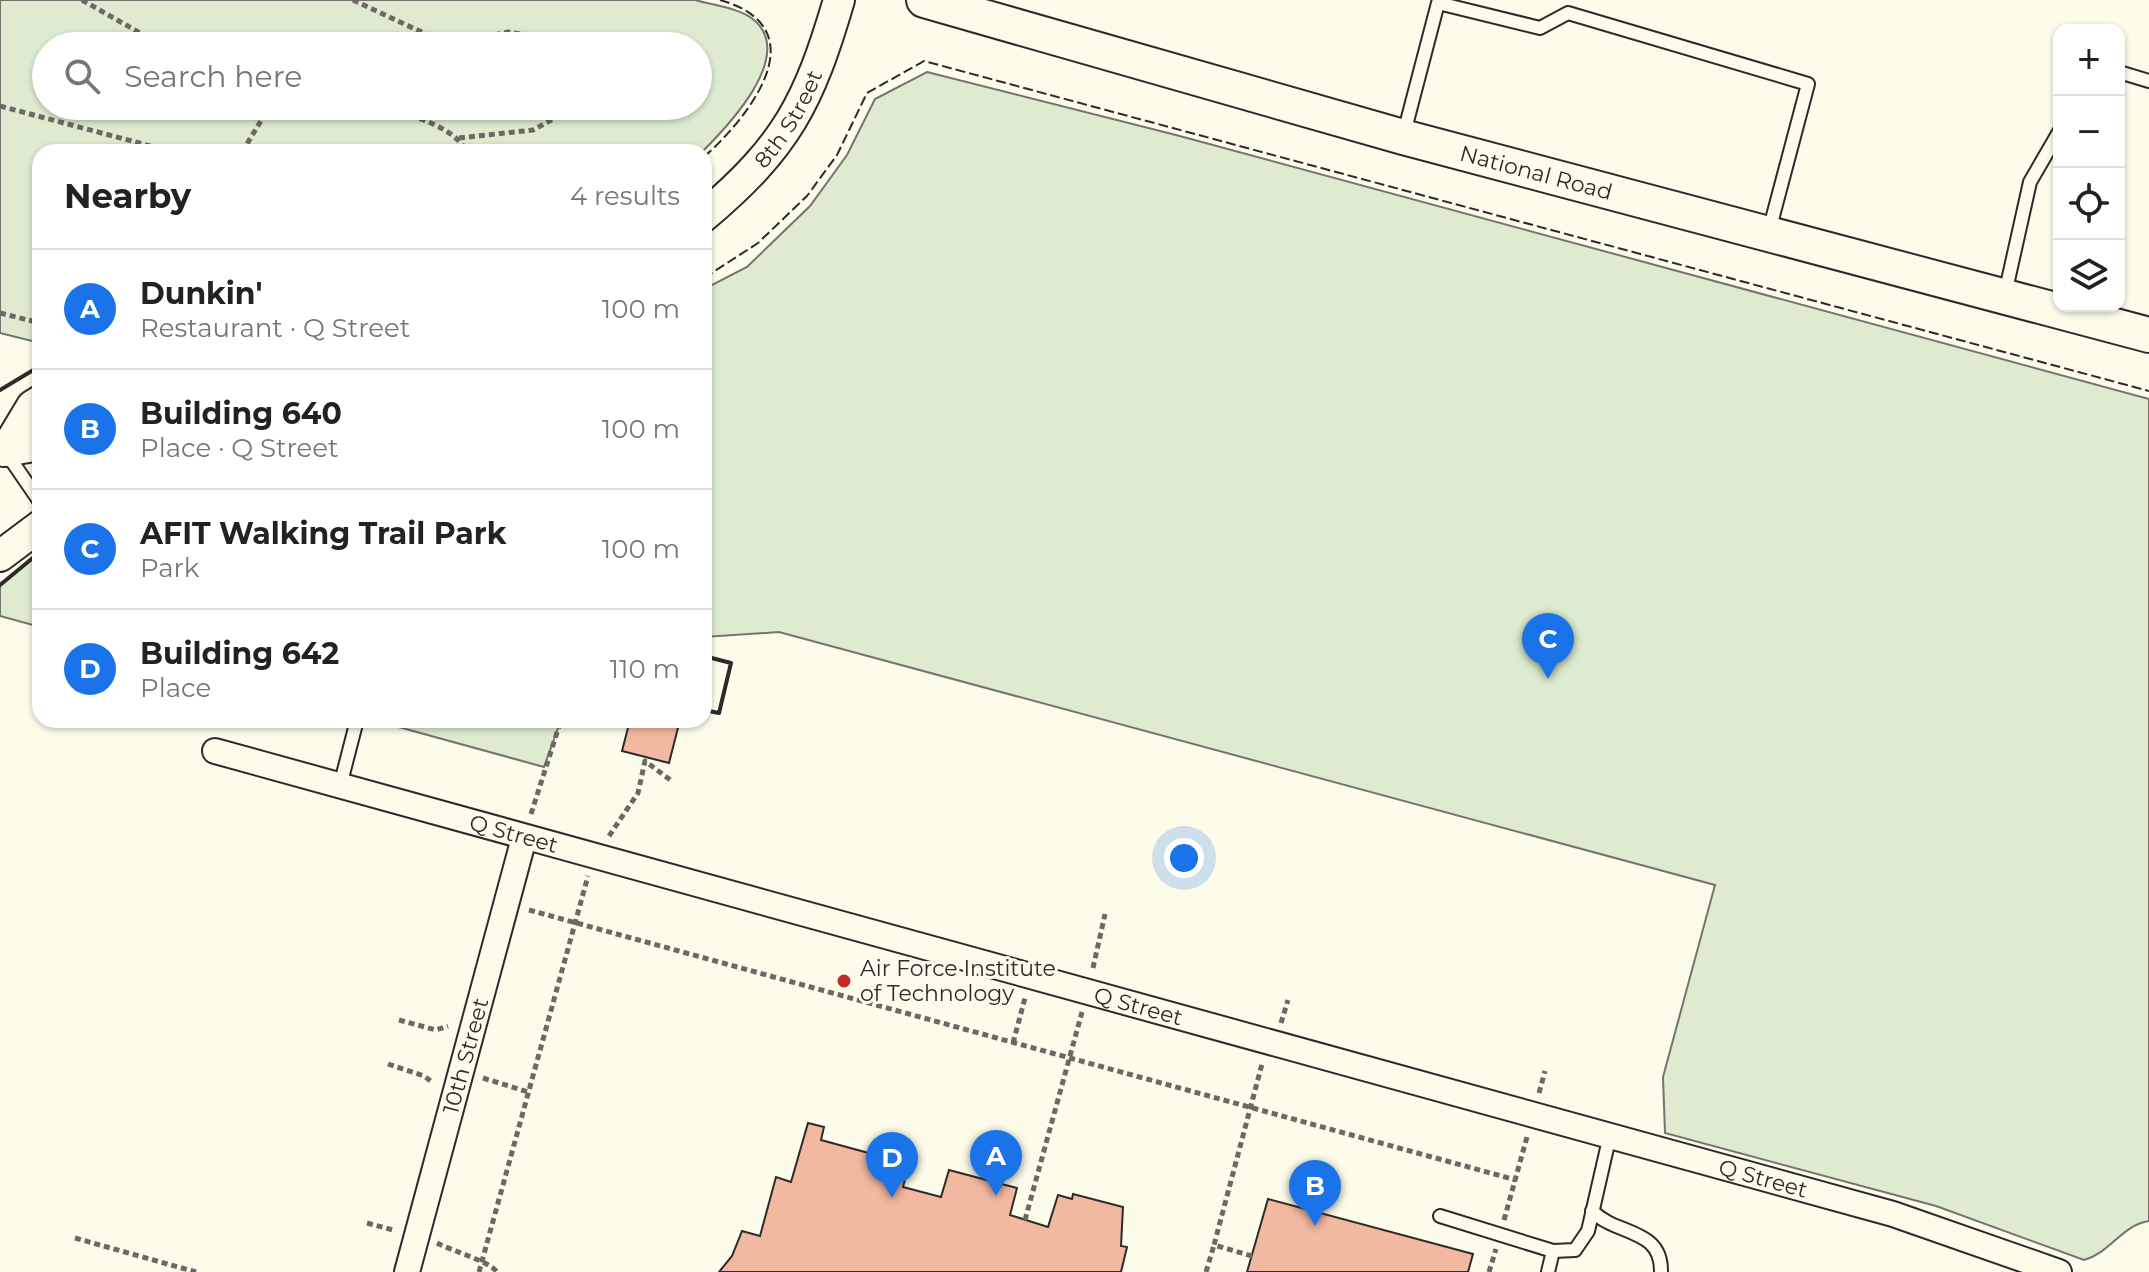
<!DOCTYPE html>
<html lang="en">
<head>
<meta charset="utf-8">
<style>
	:root { --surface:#fff; --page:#f6f6f6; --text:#222; --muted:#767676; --line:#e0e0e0; --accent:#1a73e8 }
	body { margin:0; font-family:Montserrat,sans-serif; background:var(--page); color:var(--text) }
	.controls { position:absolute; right:24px; top:24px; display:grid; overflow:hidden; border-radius:16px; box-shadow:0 2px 6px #0004 }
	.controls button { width:72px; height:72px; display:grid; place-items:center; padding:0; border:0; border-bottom:2px solid var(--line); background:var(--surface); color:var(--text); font:40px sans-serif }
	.you { position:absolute; left:1184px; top:858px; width:28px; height:28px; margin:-20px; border:6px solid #fff; border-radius:50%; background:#1a73e8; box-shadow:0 0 0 12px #1a73e833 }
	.badge { display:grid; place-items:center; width:52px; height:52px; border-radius:50%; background:var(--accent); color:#fff; font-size:26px; font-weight:700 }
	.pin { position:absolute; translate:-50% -66px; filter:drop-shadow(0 2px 4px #0008) }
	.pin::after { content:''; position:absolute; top:42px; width:28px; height:24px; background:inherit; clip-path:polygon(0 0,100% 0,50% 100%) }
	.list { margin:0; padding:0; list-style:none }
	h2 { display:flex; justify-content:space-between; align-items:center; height:104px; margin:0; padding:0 32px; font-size:34px }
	h2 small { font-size:26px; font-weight:400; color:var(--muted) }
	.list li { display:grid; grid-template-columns:52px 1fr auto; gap:24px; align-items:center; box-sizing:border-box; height:120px; padding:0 32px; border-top:2px solid var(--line) }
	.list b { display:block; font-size:30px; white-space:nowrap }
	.list p { margin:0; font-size:26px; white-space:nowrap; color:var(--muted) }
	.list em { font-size:26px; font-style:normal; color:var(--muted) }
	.icon { flex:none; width:44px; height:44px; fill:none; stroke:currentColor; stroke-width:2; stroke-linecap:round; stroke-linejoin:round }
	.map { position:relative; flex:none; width:2149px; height:1272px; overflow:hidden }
	.search { position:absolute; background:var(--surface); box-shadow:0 2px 6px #0004; left:32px; top:32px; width:680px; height:88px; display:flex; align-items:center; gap:20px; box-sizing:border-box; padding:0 28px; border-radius:44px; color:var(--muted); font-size:30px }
	.panel { position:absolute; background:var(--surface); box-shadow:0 2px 6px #0004; left:32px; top:144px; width:680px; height:584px; border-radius:24px }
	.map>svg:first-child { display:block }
	.green { fill:#deebd1; stroke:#74746e; stroke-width:2; fill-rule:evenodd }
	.building { fill:#f2b8a0; stroke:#2b2b2b; stroke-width:2 }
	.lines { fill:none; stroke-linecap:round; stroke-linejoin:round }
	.service-casing { stroke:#2b2b2b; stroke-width:16 }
	.minor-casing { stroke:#2b2b2b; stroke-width:28 }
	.tertiary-casing { stroke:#2b2b2b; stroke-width:34 }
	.secondary-casing { stroke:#2b2b2b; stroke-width:38 }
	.path { stroke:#6a6964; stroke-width:5; stroke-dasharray:6 4; stroke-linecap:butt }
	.service { stroke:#fdfbea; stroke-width:12 }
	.minor { stroke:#fdfbea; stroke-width:24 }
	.tertiary { stroke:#fdfbea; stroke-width:30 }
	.secondary { stroke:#fdfbea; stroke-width:34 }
	.fence { stroke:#2b2b2b; stroke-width:2; stroke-dasharray:10 4; stroke-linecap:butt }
	.wall { stroke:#2b2b2b; stroke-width:4 }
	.poi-dot { fill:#c62828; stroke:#fdfbea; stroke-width:3 }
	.labels { text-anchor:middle; stroke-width:6; stroke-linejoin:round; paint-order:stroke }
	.street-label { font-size:22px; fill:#2b2b2b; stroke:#fdfbea }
	.poi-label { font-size:22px; fill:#2b2b2b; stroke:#fdfbea; text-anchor:start }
</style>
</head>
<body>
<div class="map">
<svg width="2149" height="1272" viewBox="0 0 2149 1272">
	<rect width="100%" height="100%" fill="#fdfbea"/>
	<!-- green -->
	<g class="green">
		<path d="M0,0H695C712,5 740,8 754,20C796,56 727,127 702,152H40V337L32,341L0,333ZM698,46V106H46V46Z"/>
		<path d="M927,72L1176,135L2149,399V1221C2122,1225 2110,1253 2084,1260L1936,1206L1665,1133L1663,1077L1715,885L779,632L704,637V289L747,267L810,206L847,155L875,99Z"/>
		<polygon points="40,552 40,627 0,616 0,585"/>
		<polygon points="373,720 561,720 544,767"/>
	</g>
	<!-- building -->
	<g class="building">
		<polygon points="630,720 680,720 669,763 622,751"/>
		<polygon points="808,1123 824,1127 821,1140 909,1164 903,1187 941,1197 949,1170 1017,1188 1010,1215 1048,1227 1058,1195 1072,1199 1073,1194 1123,1207 1121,1246 1127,1247 1121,1272 719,1272 732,1256 742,1231 760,1236 776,1177 791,1182"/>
		<polygon points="1268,1199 1473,1254 1468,1272 1247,1272"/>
	</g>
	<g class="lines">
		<defs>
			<g id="service">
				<polyline points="2119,72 2149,81"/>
				<polyline points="1404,133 1438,3 1540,28 1568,13 1808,84 1769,231"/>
				<polyline points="2005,294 2030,182 2059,132"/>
				<polyline points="7,454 40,502"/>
				<polyline points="340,786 357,720"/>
				<path d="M1592,1211C1617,1236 1662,1228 1661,1272"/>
				<polyline points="1440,1216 1553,1251 1575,1250 1588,1231 1610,1135"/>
				<polyline points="1548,1272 1553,1251"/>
			</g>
			<g id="minor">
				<path id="s1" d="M215,751L1893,1214L2059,1272"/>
				<path id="s2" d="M407,1272L524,838"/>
			</g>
			<g id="tertiary">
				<path id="s3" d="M704,216C787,146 809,102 839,0"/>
				<polyline points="5,451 32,406 40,401"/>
				<polyline points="5,451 40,445"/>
				<polyline points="0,556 40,526"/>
			</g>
			<g id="secondary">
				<path id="s4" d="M924,0L1403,137L2149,335"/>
			</g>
		</defs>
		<!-- service casing -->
		<use href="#service" class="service-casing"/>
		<!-- minor casing -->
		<use href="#minor" class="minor-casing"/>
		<!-- tertiary casing -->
		<use href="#tertiary" class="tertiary-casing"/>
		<!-- secondary casing -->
		<use href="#secondary" class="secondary-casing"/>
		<!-- path -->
		<g class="path">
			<polyline points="82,0 163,46"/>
			<polyline points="353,0 428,35 471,40 508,32 563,41 568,46"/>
			<polyline points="0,106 173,152"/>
			<path d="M351,106C385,107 451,120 467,152"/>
			<polyline points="459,138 533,130 568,111 569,106"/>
			<polyline points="242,152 270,106"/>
			<polyline points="0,313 36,322 40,320"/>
			<polyline points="531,814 561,720"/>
			<polyline points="609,836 638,793 645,761 673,782"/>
			<polyline points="529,910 1516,1180"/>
			<polyline points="1093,968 1105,914"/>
			<polyline points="399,1020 436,1030 448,1026"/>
			<polyline points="1281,1023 1288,1000"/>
			<polyline points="1013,1043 1025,998"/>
			<polyline points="388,1064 424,1076 432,1082"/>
			<polyline points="483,1078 528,1092"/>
			<polyline points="1539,1093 1545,1071"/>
			<polyline points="1025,1220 1082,1012"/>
			<polyline points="1504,1220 1527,1137"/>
			<polyline points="367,1223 393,1230"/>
			<polyline points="75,1238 196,1272"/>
			<path d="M437,1243C452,1251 489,1261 497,1272"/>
			<polyline points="1252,1256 1214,1245 1262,1064"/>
			<polyline points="479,1272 588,876"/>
			<polyline points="1206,1272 1214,1245"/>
			<polyline points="1489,1272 1496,1249"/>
		</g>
		<!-- service -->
		<use href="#service" class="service"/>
		<!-- minor -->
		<use href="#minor" class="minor"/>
		<!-- tertiary -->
		<use href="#tertiary" class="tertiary"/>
		<!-- secondary -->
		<use href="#secondary" class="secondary"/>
		<!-- fence -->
		<g class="fence">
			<path d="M704,157C752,114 818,28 720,0"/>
			<polyline points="704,278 758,243 807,196 837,155 867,93 924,61 2149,391"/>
		</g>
		<!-- wall -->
		<g class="wall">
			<polyline points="0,390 40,366"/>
			<polyline points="0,585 40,552"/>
			<polyline points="704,656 731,663 719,713 704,710"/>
		</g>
	</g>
	<!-- markers -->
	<circle class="poi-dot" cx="844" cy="981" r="8"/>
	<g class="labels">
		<!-- street labels -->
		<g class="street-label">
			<text dy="8" stroke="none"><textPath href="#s3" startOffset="130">8th Street</textPath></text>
			<text dy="8" stroke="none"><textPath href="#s4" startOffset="636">National Road</textPath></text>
			<text dy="8" stroke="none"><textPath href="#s1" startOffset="310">Q Street</textPath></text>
			<text dy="8" stroke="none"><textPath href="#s1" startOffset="958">Q Street</textPath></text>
			<text dy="8" stroke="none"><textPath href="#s2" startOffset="224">10th Street</textPath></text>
			<text dy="8" stroke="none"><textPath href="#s1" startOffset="1606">Q Street</textPath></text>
		</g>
		<!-- poi labels -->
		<g class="poi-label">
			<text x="860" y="976">Air Force Institute<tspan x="860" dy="25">of Technology</tspan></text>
		</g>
	</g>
</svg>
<div class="controls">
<button>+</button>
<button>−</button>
<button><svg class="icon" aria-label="locate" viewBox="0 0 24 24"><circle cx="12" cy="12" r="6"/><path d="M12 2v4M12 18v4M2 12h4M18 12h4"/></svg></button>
<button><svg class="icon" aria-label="layers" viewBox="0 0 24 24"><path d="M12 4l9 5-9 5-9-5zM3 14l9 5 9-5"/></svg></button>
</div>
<div class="you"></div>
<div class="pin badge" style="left:996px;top:1196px">A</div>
<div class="pin badge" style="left:1315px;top:1226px">B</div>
<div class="pin badge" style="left:1548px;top:679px">C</div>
<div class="pin badge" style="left:892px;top:1198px">D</div>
<div class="search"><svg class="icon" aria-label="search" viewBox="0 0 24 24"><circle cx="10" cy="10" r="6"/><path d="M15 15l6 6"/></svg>Search here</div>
<section class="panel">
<h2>Nearby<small>4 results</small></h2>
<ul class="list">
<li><span class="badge">A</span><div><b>Dunkin'</b><p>Restaurant · Q Street</p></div><em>100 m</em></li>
<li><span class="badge">B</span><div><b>Building 640</b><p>Place · Q Street</p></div><em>100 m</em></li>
<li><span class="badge">C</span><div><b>AFIT Walking Trail Park</b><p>Park</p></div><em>100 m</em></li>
<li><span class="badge">D</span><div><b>Building 642</b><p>Place</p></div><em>110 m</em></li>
</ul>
</section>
</div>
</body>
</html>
